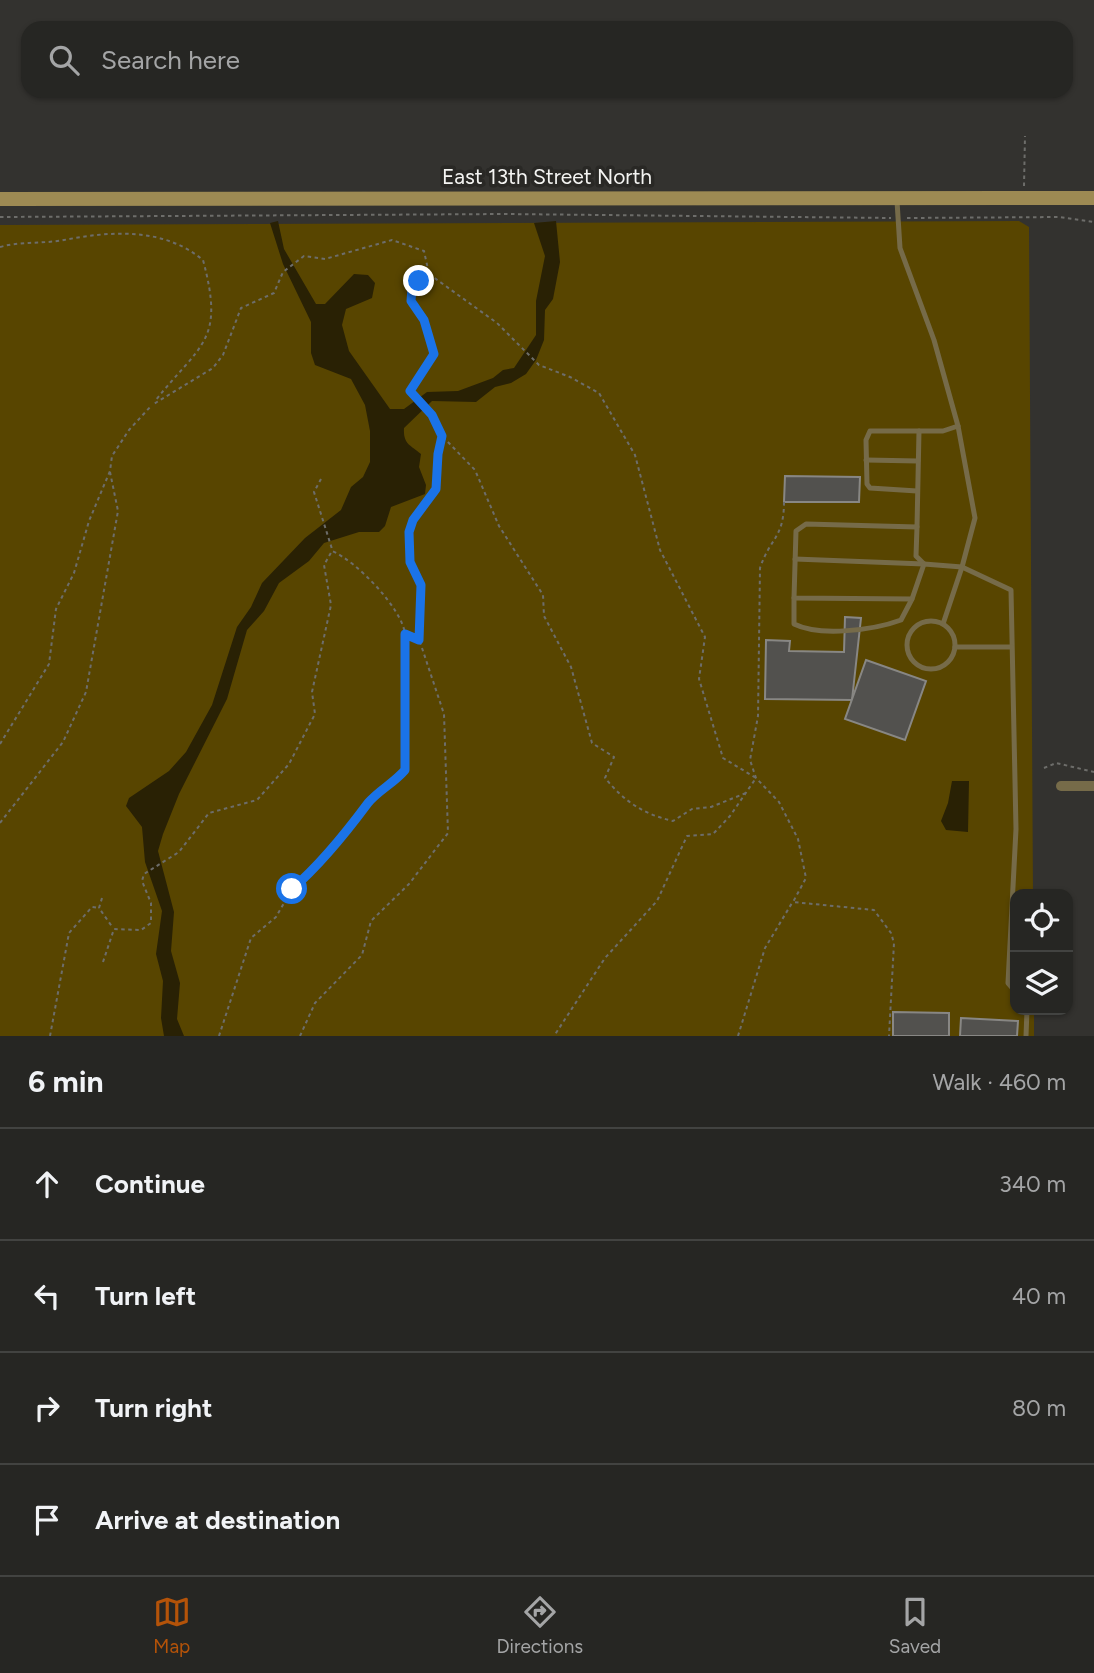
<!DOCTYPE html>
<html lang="en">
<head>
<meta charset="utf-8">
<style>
	:root { --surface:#262623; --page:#323230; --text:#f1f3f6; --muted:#a4a5a6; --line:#424341; --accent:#b45309 }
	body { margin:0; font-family:Figtree,sans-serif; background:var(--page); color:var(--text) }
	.controls { position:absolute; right:21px; bottom:21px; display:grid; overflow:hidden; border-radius:14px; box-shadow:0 2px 5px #0004 }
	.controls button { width:63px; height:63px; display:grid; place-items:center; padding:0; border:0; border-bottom:2px solid var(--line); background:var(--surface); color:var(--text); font:35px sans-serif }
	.stop { position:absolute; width:21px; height:21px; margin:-16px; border:5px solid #1a73e8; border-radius:50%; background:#fff }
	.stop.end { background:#1a73e8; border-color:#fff; box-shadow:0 2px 7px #0008 }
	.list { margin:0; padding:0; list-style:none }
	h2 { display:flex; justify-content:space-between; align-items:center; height:91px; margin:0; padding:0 28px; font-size:30px }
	h2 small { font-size:23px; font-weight:400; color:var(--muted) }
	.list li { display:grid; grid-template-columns:46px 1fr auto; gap:21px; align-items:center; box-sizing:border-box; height:112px; padding:0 28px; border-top:2px solid var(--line) }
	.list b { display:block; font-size:26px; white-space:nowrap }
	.list em { font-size:23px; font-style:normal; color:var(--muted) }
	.icon { flex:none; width:38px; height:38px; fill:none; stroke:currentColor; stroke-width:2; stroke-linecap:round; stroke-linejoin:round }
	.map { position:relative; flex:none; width:1094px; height:1036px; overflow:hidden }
	.search { position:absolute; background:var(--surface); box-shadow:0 2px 5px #0004; left:21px; right:21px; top:21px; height:77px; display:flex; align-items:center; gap:18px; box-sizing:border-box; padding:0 24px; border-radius:21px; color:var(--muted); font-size:26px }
	.sheet { height:539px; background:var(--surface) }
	nav { display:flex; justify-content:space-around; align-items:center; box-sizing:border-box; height:98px; border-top:2px solid var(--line); background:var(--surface); font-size:19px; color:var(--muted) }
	nav a { display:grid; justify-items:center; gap:4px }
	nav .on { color:var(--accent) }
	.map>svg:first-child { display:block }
	.green { fill:#584500 }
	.water { fill:#292104 }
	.building { fill:#52514e; stroke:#888784; stroke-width:2 }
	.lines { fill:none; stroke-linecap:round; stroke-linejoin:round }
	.path { stroke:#6d6d6a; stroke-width:2; stroke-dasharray:3.5 3.5; stroke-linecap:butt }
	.service { stroke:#766b49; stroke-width:5 }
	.minor { stroke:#766b49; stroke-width:10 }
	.secondary { stroke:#9d8a53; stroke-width:14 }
	.route { stroke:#1a73e8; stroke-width:9 }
	.labels { text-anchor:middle; stroke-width:7; stroke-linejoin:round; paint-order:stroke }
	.street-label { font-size:21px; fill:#f4f4f2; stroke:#292825 }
</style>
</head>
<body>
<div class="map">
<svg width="1094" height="1036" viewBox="0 0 1094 1036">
	<rect width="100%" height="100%" fill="#33322f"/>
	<!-- green -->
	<polygon class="green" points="1019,221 1029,227 1033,894 1015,894 1015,1010 1034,1010 1034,1036 0,1036 0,225"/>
	<!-- water -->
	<g class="water">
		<path d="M278,221L284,249L316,304H325L354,274L368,275L375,283L372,298L346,309L342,325L349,351L390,409H404L427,392L458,391L493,378L503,370L514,368L536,335V301L545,256L534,223L556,221L560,262L553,299L545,310L544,340L536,360L526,374L511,383L495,387L476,402L432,401L404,428C403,444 410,445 421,454L419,467L426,485L425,494L391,507L385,526L379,532H359L324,543L309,561L279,583L264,611L247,630L227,699L179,794L163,834L158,851L174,912L171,951L180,983L177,1019L184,1036H164L161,1018L163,981L156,954L162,911L145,862L142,827L126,806L129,798L169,771L186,752L212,705L237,627L251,607L262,583L305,538L341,510L351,487L363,477L370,462V431L365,405L351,379L315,365L311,353V322L283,264L270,223Z"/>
		<polygon points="952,781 969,781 968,832 946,830 941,821 948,803"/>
	</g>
	<!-- building -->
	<g class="building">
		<polygon points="785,476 860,477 859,502 784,502"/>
		<polygon points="845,617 861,618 852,700 765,699 766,640 790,641 789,651 844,652"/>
		<polygon points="866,660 926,681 905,740 845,719"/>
		<polygon points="893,1012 949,1013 949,1036 893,1036"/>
		<polygon points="961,1018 1018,1021 1017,1036 960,1036"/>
	</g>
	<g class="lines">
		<!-- path -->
		<g class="path">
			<polyline points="1024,186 1025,136"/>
			<polyline points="0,217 504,214 891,218"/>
			<polyline points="907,218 1060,217 1094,222"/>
			<path d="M0,247C21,241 43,244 64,240C111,231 163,227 203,260C225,342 201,343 155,401"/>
			<polyline points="429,274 497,323 539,365 570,377 599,393 635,455 660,550 705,637 699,679 723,758 756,778 730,816 713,834 687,836 657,901 605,958 554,1036"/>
			<path d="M443,437L475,470L499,526L543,595L544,616L571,667L592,743L614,757L605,778C625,802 643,814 673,821L692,809L711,807L746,793"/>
			<polyline points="321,479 314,492 332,549"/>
			<path d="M784,502C784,538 770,538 760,568L758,716L750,760L756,778L779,802L798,839L806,878L793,902L874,910L891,933L894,943L889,1036"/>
			<polyline points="0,744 49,664 56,609 74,573 89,521 110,471 112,456 129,430 151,406"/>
			<polyline points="1044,768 1056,763 1094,772"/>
			<polyline points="0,823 63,742 86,692 118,511 110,472"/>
			<polyline points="102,898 99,908 113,928"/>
			<path d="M103,962L114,929L141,930L151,923V903L142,881L144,874L179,852L209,813L257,800L289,764L315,714L312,692L331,605L324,565L332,551C356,561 402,608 405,634L419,641L421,585L409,562V532L413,520L436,489L437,454L442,436L432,415L410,391L434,354C431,342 429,330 424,319C417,308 409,302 412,287L429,274L424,251L392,240L325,259L304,256L283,272L274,293L241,308L223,355L213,368L152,405"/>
			<polyline points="50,1036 69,933 92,907 99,908"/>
			<polyline points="219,1036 251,938 276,917 292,889 319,866 329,848 358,819 370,801 405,770 405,635"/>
			<polyline points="300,1036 315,1003 362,955 371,921 409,884 448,833 444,714 420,642"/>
			<polyline points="738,1036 765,948 792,903"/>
		</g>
		<!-- service -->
		<g class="service">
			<polyline points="897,201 900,248 934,340 958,426 975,518 962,567 1011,590 1016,829 1008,983 1015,991"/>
			<polyline points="866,460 918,461"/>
			<polyline points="917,491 870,488 867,484 866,440 870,431 919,431"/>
			<polyline points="917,527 916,556 924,564"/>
			<polyline points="795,559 924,564"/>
			<path d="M794,598V624C820,637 874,630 901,620L912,599L924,564L962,567L943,624"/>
			<polyline points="912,599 794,598 796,531 806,524 917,527 919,431 943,431 958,426"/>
			<circle cx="931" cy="645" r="24"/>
			<polyline points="955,647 1011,647"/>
			<polyline points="1026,1036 1027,1010"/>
		</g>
		<!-- minor -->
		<polyline class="minor" points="1061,786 1094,786"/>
		<!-- secondary -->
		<polyline class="secondary" points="0,199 1094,198"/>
	</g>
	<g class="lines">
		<!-- route -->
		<path class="route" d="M292,889C321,864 345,834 368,803C379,790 394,783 405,770V634L419,640L421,585L410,562L409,532L413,520L436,489L438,454L442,436L432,415L410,391L434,354L424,320L411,301L412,288L419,281"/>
	</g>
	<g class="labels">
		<!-- street labels -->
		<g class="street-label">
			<text x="547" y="184">East 13th Street North</text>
		</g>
	</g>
</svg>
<div class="controls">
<button><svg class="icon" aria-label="locate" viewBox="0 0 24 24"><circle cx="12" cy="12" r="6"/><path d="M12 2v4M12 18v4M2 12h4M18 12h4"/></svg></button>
<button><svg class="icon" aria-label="layers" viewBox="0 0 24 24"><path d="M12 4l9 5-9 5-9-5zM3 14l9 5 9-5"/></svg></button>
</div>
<div class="stop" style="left:292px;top:889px"></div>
<div class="stop end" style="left:419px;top:281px"></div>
<div class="search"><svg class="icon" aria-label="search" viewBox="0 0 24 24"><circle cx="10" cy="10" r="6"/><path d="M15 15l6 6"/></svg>Search here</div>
</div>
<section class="sheet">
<h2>6 min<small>Walk · 460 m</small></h2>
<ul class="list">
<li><svg class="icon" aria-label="ahead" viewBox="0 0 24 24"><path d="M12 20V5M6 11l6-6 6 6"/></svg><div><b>Continue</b></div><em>340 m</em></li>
<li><svg class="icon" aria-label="left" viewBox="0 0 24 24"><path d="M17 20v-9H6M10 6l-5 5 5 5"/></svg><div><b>Turn left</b></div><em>40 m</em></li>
<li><svg class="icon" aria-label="right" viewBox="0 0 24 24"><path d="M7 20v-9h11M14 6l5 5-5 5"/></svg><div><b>Turn right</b></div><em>80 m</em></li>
<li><svg class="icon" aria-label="arrive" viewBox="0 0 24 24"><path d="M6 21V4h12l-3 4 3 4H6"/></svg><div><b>Arrive at destination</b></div></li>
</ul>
</section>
<nav>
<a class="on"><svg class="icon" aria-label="map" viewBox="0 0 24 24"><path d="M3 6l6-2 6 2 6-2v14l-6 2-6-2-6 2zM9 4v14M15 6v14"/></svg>Map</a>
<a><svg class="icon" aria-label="directions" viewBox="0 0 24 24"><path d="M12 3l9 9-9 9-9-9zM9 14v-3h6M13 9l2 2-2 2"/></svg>Directions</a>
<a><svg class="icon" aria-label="saved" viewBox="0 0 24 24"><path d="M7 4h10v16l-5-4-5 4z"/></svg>Saved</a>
</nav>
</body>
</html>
